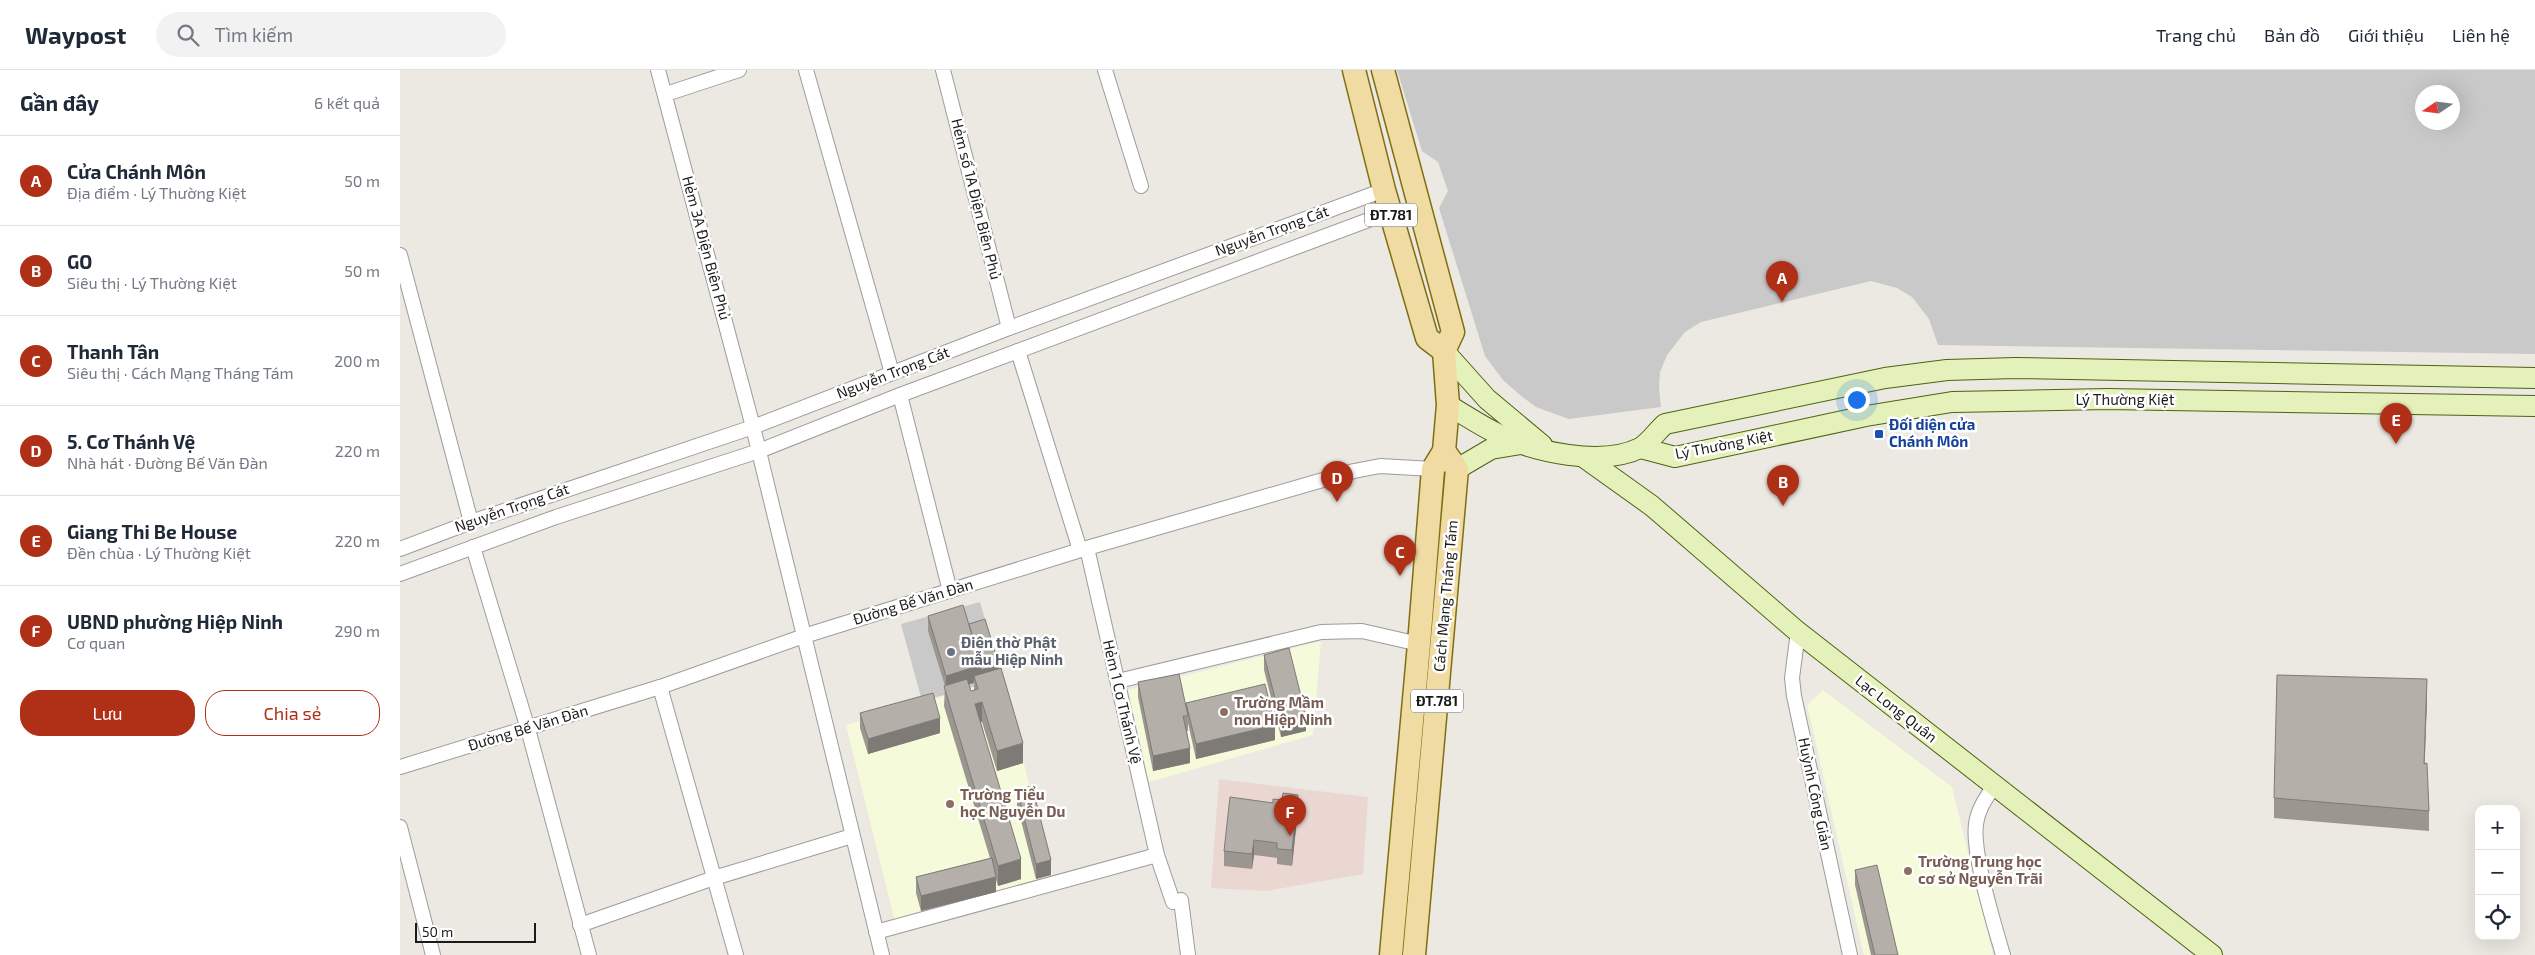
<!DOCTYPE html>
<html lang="vi">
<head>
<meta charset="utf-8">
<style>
	:root { --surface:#fff; --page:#f2f2f3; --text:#1f2937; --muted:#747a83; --line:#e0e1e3; --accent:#af2f17 }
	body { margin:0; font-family:"Exo 2",sans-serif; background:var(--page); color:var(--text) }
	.controls { position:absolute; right:15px; bottom:15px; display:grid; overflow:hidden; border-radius:10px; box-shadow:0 5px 20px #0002 }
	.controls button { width:45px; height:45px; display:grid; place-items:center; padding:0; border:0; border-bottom:1px solid var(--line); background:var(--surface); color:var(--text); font:25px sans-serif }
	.compass { position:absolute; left:2015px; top:15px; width:45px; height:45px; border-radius:50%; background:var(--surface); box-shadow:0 5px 20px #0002; rotate:257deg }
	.scale { position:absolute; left:15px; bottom:12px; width:121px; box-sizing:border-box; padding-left:5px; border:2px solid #1b1b1b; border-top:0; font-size:14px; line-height:18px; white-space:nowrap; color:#1b1b1b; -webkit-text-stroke:4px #fff; paint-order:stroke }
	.you { position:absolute; left:1456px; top:329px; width:18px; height:18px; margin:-12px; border:4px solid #fff; border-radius:50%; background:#1a73e8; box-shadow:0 0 0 8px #1a73e833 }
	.badge { display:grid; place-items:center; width:32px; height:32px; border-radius:50%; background:var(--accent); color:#fff; font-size:16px; font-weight:700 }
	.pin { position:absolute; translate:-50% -41px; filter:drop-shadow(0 1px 2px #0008) }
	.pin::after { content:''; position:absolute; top:26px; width:18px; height:15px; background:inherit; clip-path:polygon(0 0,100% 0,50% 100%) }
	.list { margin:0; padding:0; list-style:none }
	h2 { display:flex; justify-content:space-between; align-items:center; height:65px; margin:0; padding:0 20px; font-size:21px }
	h2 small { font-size:16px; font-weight:400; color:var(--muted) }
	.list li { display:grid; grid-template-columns:32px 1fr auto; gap:15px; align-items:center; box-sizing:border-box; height:90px; padding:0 20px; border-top:1px solid var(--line) }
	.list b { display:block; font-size:19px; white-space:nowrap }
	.list p { margin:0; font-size:16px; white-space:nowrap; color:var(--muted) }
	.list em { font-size:16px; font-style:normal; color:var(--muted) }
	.actions { display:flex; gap:10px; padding:15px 20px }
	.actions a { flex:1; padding:11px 0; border:1px solid var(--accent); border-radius:20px; text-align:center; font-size:18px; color:var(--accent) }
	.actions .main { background:var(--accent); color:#fff }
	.icon { flex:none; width:28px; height:28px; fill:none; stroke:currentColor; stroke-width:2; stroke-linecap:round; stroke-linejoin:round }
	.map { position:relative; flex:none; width:2135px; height:885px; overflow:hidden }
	header { display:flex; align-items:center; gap:30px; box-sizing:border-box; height:70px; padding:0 25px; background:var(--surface); border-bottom:1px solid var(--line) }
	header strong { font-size:24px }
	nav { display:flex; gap:28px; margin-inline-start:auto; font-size:18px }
	.search { width:350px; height:45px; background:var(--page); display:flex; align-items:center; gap:12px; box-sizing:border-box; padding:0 18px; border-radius:28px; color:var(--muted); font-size:19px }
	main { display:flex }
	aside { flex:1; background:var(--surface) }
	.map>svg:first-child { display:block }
	.commercial { fill:#ebd7d2 }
	.education { fill:#f5fadb }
	.religious { fill:#c9c9c9; fill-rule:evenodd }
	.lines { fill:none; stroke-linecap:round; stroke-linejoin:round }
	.street-casing { stroke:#9c9c9c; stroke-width:16 }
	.secondary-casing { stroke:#4d6311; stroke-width:22 }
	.primary-casing { stroke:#816e11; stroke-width:25 }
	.street { stroke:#fff; stroke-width:14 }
	.secondary { stroke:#e5f1ba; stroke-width:20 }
	.primary { stroke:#f0dba2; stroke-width:22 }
	.wall { fill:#9b9690; fill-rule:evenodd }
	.shaded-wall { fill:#7e7a76 }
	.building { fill:#b4afa8; stroke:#7e7a76 }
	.transit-dot { fill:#1a4fb4; stroke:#fff; stroke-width:2 }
	.worship-dot { fill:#6b7280; stroke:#fff; stroke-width:2 }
	.education-dot { fill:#8d6e63; stroke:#fff; stroke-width:2 }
	.labels { text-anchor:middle; stroke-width:5; stroke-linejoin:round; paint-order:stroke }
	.shield { fill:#fff; stroke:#5f5f5f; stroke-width:1 }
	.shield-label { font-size:14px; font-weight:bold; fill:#1b1b1b }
	.street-label { font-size:15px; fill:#1b1b1b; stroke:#fff }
	.transit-label { font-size:15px; font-weight:bold; fill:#164399; stroke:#fff; text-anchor:start }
	.worship-label { font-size:15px; font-weight:bold; fill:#5b616d; stroke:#fff; text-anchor:start }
	.education-label { font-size:15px; font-weight:bold; fill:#785e54; stroke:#fff; text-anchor:start }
</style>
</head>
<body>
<header>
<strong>Waypost</strong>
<div class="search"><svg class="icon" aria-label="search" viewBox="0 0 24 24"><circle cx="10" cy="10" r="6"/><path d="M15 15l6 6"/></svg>Tìm kiếm</div>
<nav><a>Trang chủ</a><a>Bản đồ</a><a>Giới thiệu</a><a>Liên hệ</a></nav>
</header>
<main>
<aside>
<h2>Gần đây<small>6 kết quả</small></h2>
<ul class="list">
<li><span class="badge">A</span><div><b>Cửa Chánh Môn</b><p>Địa điểm · Lý Thường Kiệt</p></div><em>50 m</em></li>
<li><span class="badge">B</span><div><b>GO</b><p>Siêu thị · Lý Thường Kiệt</p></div><em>50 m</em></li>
<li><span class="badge">C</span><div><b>Thanh Tân</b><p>Siêu thị · Cách Mạng Tháng Tám</p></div><em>200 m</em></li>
<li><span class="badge">D</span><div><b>5. Cơ Thánh Vệ</b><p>Nhà hát · Đường Bế Văn Đàn</p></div><em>220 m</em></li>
<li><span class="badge">E</span><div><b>Giang Thi Be House</b><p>Đền chùa · Lý Thường Kiệt</p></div><em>220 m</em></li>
<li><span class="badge">F</span><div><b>UBND phường Hiệp Ninh</b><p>Cơ quan</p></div><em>290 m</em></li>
</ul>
<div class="actions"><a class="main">Lưu</a><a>Chia sẻ</a></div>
</aside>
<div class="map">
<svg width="2135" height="885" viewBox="0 0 2135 885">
	<rect width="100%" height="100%" fill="#ebe9e1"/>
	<!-- commercial -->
	<polygon class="commercial" points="819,709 968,727 963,804 866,821 811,818"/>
	<!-- education -->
	<g class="education">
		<polygon points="921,571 913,665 749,712 728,620"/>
		<polygon points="602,609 655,814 496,856 446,655"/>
		<polygon points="1423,620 1552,717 1593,885 1464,885 1407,635"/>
	</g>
	<!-- religious -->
	<g class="religious">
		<path d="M997,0H2135V284L1538,275L1529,249L1512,227L1497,218L1471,211L1301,252L1285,262L1267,285L1260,302L1259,317L1261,337L1169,349L1136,337L1120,325L1103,310L1085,286L1039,138L1048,121L1038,92L1022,81ZM2022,22H2052V52H2022Z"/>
		<polygon points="580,532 602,609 522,631 501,554"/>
	</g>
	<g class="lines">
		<defs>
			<g id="street">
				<polyline points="258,0 353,357 482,885"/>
				<polyline points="406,0 492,303"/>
				<polyline points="543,0 609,258"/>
				<polyline points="705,0 741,116"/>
				<polyline points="266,24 339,0"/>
				<polyline points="0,185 71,452"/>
				<polyline points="618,281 680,480"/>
				<polyline points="500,325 550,521"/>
				<polyline points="73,477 128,659 189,885"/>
				<polyline points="687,478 757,785 773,832 781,830 788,885"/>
				<polyline points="0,479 71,452 353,357 609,258 984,120"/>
				<polyline points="0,504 156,447 359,381 500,325 990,142"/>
				<polyline points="1398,562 1392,608 1394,626 1450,885"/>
				<polyline points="718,611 921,562 962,561 1019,574"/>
				<polyline points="260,617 336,885"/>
				<polyline points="0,697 260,617 404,566 687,478 954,401 980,396 1033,399"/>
				<path d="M1594,716C1586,728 1578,739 1576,754C1572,783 1594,854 1603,885"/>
				<polyline points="0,757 33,885"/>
				<polyline points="180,855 314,808 452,766"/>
				<polyline points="476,862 757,785"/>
			</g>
			<g id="secondary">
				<polyline points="1044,281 1087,329 1142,375"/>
				<path d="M1048,335C1065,345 1081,356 1098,364C1134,382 1202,397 1240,378C1249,373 1257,361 1265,354L1485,308L1547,300L1615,298L2135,308"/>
				<polyline points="1241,378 1275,387 1466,346 1552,332 1707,329 2135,336"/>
				<polyline points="1185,388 1252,436 1398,562 1812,885"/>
				<polyline points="1057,399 1091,379 1121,374"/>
			</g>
			<g id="primary">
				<polyline points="954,0 984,120 1027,268 1044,281"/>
				<polyline points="983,0 1053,262 1044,281 1048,335 1044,381 1033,399 1019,574 991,885"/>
				<polyline points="1014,885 1057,399 1044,381"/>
			</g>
		</defs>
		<!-- street casing -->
		<use href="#street" class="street-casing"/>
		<!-- secondary casing -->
		<use href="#secondary" class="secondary-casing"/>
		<!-- primary casing -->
		<use href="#primary" class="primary-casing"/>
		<!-- street -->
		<use href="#street" class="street"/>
		<!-- secondary -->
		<use href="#secondary" class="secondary"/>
		<!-- primary -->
		<use href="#primary" class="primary"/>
	</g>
	<!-- wall -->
	<g class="wall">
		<path d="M528,546L569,554L599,599L623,693L597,701L582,652H581L621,809L598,816L596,810V822L521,841L516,823V807L590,788L544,636L545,616L528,561ZM574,613V620L571,621L569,614Z"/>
		<polygon points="864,585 906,661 881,667 864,600"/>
		<polygon points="738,612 786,640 786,633 875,670 796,689 788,653 788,661 787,661 790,693 753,701 738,627"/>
		<polygon points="2027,629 2024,694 2029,741 2029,761 1874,748 1874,728"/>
		<polygon points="460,643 540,663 468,684 460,658"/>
		<polygon points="617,720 651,805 636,809 617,735"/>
		<polygon points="898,740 892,796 877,794 877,788 854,785 852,799 824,796 824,781"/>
		<polygon points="1455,800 1498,885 1471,885 1455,815"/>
	</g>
	<!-- shaded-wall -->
	<g class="shaded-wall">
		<polygon points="581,595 599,595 599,605 574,606 574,613 546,621 546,606"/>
		<polygon points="2027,609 2027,629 2024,713 2024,694"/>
		<polygon points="582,632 582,652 575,654 575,634"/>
		<polygon points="906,646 906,661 881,667 881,652"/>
		<polygon points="540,648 540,663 468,684 468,669"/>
		<polygon points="875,655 875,670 796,689 796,674"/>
		<polygon points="623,673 623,693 597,701 597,681"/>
		<polygon points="790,678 790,693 753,701 753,686"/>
		<polygon points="898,725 898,740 892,796 892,780"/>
		<polygon points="854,770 854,785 852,799 852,784"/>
		<polygon points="621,789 621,809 598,816 598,796"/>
		<polygon points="651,790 651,805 636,809 636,794"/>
		<polygon points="596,807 596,822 521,841 521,826"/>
	</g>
	<!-- building -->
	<g class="building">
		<polygon points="563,535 581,595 546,606 528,546"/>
		<polygon points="585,549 599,595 581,600 581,595 569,554"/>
		<polygon points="889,578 906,646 881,652 864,585"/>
		<polygon points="601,598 623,673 597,681 582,632 575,634 621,789 598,796 544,616 567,609 571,621 578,619 574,606"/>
		<polygon points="779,604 788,646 783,646 790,678 753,686 738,612"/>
		<polygon points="1877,605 2027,609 2024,694 2027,693 2029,741 1874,728"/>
		<polygon points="865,614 875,655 796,674 786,633"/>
		<polygon points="533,623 540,648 468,669 460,643"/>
		<polygon points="632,716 651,790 636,794 617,720"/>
		<polygon points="883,723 898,725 892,780 877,779 877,773 854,770 852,784 824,781 830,727 873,733 873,729 882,730"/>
		<polygon points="592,788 596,807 521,826 516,807"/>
		<polygon points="1477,795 1498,885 1475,885 1455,800"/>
	</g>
	<!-- markers -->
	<rect class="transit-dot" x="1474" y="359" width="10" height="10" rx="2.5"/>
	<circle class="worship-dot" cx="551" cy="582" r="5"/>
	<g class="education-dot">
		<circle cx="824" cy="642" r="5"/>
		<circle cx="550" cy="734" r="5"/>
		<circle cx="1508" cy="801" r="5"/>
	</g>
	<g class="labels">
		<!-- shield labels -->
		<g class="shield">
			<rect x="965" y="133.5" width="52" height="23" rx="4"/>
			<rect x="1011" y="619.5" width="52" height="23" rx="4"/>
		</g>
		<g class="shield-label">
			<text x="991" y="150">ĐT.781</text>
			<text x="1037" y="636">ĐT.781</text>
		</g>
		<!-- street labels -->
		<g class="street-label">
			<text transform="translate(576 129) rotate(76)" y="5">Hẻm số 1A Điện Biên Phủ</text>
			<text transform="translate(872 161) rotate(-20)" y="5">Nguyễn Trọng Cát</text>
			<text transform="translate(306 178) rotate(75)" y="5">Hẻm 3A Điện Biên Phủ</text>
			<text transform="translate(493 303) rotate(-21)" y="5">Nguyễn Trọng Cát</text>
			<text x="1725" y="335">Lý Thường Kiệt</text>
			<text transform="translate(1324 375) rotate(-11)" y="5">Lý Thường Kiệt</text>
			<text transform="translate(112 438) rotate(-19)" y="5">Nguyễn Trọng Cát</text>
			<text transform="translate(1046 526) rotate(-85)" y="5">Cách Mạng Tháng Tám</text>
			<text transform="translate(513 532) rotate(-17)" y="5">Đường Bế Văn Đàn</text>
			<text transform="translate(722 632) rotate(77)" y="5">Hẻm 1 Cơ Thánh Vệ</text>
			<text transform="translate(1496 639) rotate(38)" y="5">Lạc Long Quân</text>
			<text transform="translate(128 658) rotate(-17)" y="5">Đường Bế Văn Đàn</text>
			<text transform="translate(1415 724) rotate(78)" y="5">Huỳnh Công Giản</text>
		</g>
		<!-- transit labels -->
		<g class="transit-label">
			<text x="1489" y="360">Đối diện cửa<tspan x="1489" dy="17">Chánh Môn</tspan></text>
		</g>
		<!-- worship labels -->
		<g class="worship-label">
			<text x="561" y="578">Điện thờ Phật<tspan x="561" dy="17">mẫu Hiệp Ninh</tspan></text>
		</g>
		<!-- education labels -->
		<g class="education-label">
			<text x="834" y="638">Trường Mầm<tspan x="834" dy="17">non Hiệp Ninh</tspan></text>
			<text x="560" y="730">Trường Tiểu<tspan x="560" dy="17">học Nguyễn Du</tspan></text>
			<text x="1518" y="797">Trường Trung học<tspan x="1518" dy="17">cơ sở Nguyễn Trãi</tspan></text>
		</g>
	</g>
</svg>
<div class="controls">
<button>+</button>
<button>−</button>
<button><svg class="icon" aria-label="locate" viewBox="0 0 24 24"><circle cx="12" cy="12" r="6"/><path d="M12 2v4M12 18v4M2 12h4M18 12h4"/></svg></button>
</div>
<svg class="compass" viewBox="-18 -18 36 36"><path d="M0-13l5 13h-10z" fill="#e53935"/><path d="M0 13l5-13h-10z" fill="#747a83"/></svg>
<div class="scale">50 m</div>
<div class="you"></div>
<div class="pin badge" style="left:1382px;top:232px">A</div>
<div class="pin badge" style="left:1383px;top:436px">B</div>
<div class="pin badge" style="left:1000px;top:506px">C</div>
<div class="pin badge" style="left:937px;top:432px">D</div>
<div class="pin badge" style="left:1996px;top:374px">E</div>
<div class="pin badge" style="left:890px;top:766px">F</div>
</div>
</main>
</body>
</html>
